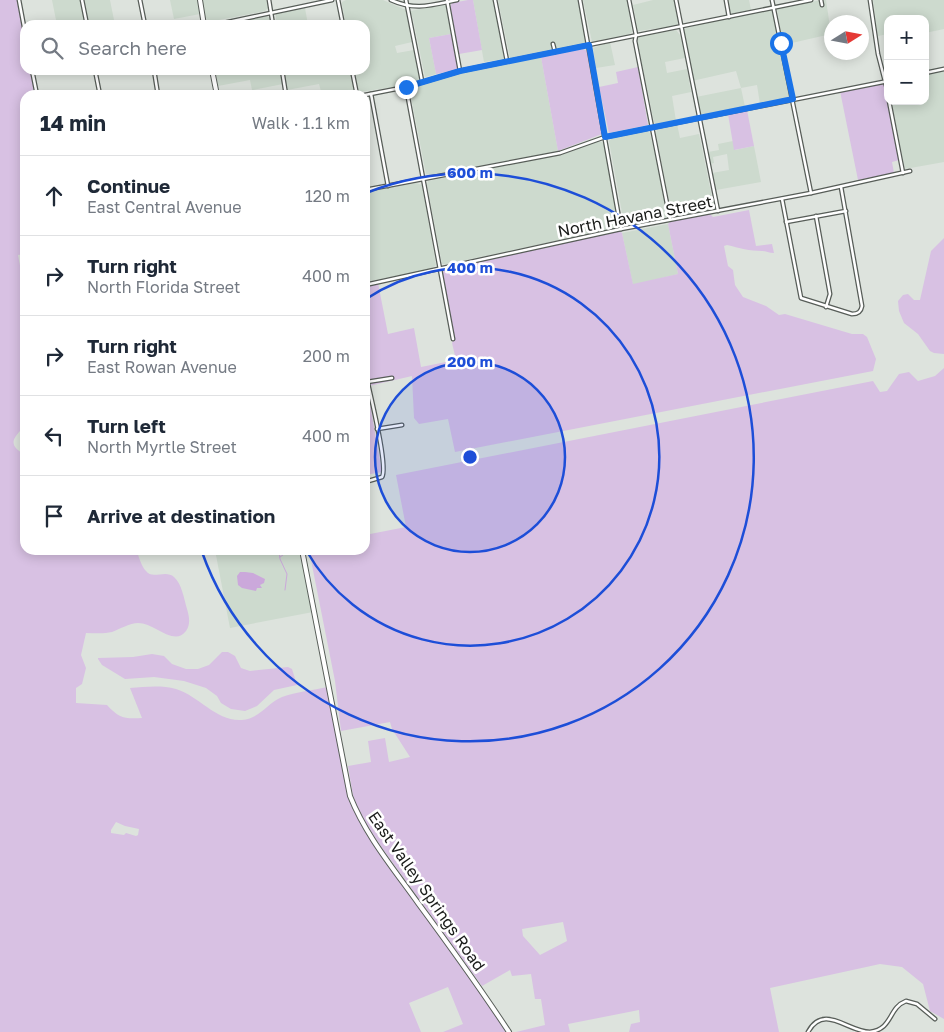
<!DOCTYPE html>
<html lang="en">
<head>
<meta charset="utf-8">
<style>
	:root { --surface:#fff; --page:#f6f6f7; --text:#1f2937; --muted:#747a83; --line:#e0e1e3 }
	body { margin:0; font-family:"Golos Text",sans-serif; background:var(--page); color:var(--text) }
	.controls { position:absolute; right:15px; top:15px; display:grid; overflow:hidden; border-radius:10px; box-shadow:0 2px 12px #0003 }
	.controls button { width:45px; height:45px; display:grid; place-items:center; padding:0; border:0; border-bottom:1px solid var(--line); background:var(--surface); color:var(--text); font:25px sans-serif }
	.compass { position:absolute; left:824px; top:15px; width:45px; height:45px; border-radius:50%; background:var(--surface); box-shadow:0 2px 12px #0003; rotate:79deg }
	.stop { position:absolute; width:15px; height:15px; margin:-11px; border:4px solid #1a73e8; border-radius:50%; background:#fff }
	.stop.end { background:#1a73e8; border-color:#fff; box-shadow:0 1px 5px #0008 }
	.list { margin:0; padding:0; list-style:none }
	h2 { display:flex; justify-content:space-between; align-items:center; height:65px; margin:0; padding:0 20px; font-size:21px }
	h2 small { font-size:16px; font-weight:400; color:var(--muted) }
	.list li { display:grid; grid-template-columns:32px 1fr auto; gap:15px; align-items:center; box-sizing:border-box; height:80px; padding:0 20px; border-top:1px solid var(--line) }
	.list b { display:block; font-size:19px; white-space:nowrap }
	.list p { margin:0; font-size:16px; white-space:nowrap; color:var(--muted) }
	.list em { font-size:16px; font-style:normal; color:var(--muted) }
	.icon { flex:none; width:28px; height:28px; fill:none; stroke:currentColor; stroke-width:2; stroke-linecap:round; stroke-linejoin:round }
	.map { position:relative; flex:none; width:944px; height:1032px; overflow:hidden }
	.search { position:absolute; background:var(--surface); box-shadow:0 2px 12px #0003; left:20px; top:20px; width:350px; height:55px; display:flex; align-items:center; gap:12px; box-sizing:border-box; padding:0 18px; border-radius:15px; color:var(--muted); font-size:19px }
	.panel { position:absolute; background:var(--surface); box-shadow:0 2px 12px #0003; left:20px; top:90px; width:350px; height:465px; border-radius:15px }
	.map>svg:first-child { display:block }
	.built { fill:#cddace }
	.green { fill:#d8c1e3; fill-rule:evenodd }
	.water { fill:#cba8db }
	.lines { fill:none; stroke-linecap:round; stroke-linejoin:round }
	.stream { stroke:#cba8db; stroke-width:1 }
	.street-casing { stroke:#575d58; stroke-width:5 }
	.secondary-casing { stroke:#575d58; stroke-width:6 }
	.street { stroke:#fff; stroke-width:2.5 }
	.secondary { stroke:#fff; stroke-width:4 }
	.route { stroke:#1a73e8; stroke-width:6 }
	.ring { fill:none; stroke:#1d4ed8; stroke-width:2.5 }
	.labels { text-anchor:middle; stroke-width:5; stroke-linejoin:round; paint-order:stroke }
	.street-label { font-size:16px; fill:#191b19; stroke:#fff }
	.centre { fill:#1d4ed8; stroke:#fff; stroke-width:2.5 }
	.ring-label { font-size:15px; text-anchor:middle; font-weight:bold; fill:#1d4ed8; stroke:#fff; stroke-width:5; stroke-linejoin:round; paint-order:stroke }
</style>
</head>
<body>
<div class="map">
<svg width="944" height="1032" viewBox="0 0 944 1032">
	<rect width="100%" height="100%" fill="#dde3dd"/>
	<!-- built -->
	<g class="built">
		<polygon points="52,0 110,0 115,25 57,25"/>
		<polygon points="170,0 198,0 200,14 174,19"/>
		<polygon points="201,0 266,0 268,8 265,11 209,22 204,15"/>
		<polygon points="346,0 383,0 406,10 412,42 395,46 397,53 414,50 419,80 409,85 359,92 354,70 365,70 365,25 346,25 342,5 342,2"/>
		<polygon points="473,0 493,0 504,59 484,62"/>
		<polygon points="498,0 579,0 586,43 510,58"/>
		<polygon points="583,0 627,0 632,32 629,34 592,42"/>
		<polygon points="653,0 674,0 678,23 676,26 638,31 633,5"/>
		<polygon points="728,0 749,0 751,10 732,14 729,11"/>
		<polygon points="821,0 826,0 831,34 783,45 777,9"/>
		<polygon points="873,0 944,0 944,29 925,33 925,19 888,19 888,34 878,36"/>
		<polygon points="444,5 446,6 451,34 429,38 436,74 425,77 413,19 410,11"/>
		<polygon points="305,8 308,25 276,25 276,14"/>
		<polygon points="771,10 773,12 789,87 789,96 786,98 760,104 757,85 741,88 745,107 700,115 696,97 741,88 736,71 692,81 684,29 708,22"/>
		<polygon points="266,16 270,18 271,25 241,25 240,21"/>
		<polygon points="676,30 680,35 685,58 665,62 667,73 687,69 691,92 672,96 676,121 656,124 654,122 637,40 639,37"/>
		<polygon points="610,42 615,65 596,68 593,48"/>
		<polygon points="541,57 558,151 430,175 426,174 410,92 412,88 459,73"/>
		<polygon points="234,70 280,70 283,84 253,90 253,95 223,95 252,90 250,80 218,86 216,73"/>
		<polygon points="284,70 350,70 354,92 352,95 322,95 319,84 287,90"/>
		<polygon points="944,71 944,162 905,169 891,101 925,101 925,75"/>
		<polygon points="677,124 680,138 699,134 714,207 713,209 676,216 671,211 656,134 657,129"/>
		<polygon points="647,131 650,133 668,213 667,217 664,219 626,227 624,224 609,141 612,138"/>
		<polygon points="733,141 735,150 754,146 761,182 716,190 712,173 729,170 727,154 713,157 714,163 710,164 708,152 719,150 718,144"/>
		<polygon points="596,142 602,142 604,144 619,225 617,228 447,264 442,264 427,185 428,181 560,155"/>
		<polygon points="416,183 422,185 436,265 430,269 365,282 365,192"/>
		<polygon points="668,224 678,274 633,285 622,233"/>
		<polygon points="215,550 301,550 313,612 230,628"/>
	</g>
	<!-- green -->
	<g class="green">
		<path d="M0,0H17L25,42V70H30L35,95H25V254L18,255L25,291V432L20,431C9,443 13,447 25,455V550H136C139,556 141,566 146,571C152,580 166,569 174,577C182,584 184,599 187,609C189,616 191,624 186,631C174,647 155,623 138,623C130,623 120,629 112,632C104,634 94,633 86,633L81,655L86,668L82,684L76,688V703L107,705C119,718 124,719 142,718L130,688C145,687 161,685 176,689C199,696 217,722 242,720C261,718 267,703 282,697C296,692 313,690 328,687L348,795L366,834L459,962L506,1032H443L463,1024L448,987L409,1003L421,1032H0ZM116,822L125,826L139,829L138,835L136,836L126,833L124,835L111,833V830Z"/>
		<polygon points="468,0 473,0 482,50 459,54 450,7 452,3"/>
		<polygon points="451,34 458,68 457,70 436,74 429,38"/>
		<polygon points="583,49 587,51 602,134 558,151 541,57"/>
		<polygon points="638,67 648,125 609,133 599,87 618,83 616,72"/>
		<polygon points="883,83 884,83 899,160 892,162 894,173 858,180 840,91"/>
		<polygon points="747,110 754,146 734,150 728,114"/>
		<path d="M749,210L756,246L772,244L774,253C769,253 766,251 762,251C750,251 739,248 727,245L724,246L728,266L733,270L735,285L743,297L766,306L779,315L785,314L852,334H863L867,337L876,359L873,371L455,452L448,419L419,424L414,418L412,376L369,386L365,361V286L378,283L388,334L414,328L421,367L456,360L452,343L454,339L442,272L446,268L619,231L622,233L633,284L678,274L668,224L671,221L709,213L713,217Z"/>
		<polygon points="944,238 944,354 934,353 930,351 918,334 904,323 899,311 898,301 903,295 908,294 914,300 920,300 931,251"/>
		<path d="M944,368V1019L930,1011L923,984L902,967L880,964L770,988L779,1032H629L631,1024L640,1022L639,1010L568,1024L570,1032H516L545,1025L541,999H535L531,974L512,976L510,970L482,986L382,848L361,816L353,796L348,766L371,762L368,741L385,738L389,762L410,757L392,729L390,722L341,731L335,681L309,550H365V535L406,527L396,475L873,381L880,392L887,391L899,374L909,372L918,381L935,376ZM563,922L567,941L540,955L523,936L522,929Z"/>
		<polygon points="365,376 382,472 365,475"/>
		<polygon points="222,652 228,652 235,656 241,668 250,671 288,667 292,669 297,685 274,690 257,706 245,711 231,709 221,703 217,696 206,688 184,681 154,677 125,679 102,665 98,659 98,658 133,657 152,654 164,656 172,664 186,669 198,669 209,665"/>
	</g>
	<!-- water -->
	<polygon class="water" points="245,572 253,573 265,579 264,583 260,585 262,588 257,588 256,591 242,588 238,585 237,576 240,572"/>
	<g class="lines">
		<!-- stream -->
		<g class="stream">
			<polyline points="279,550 280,559 287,574 285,590"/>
			<polyline points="280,557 283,555 283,550"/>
		</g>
		<defs>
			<g id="street">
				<polyline points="19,0 25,32"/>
				<polyline points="82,0 87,25"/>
				<polyline points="140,0 145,25"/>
				<polyline points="269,0 273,25"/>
				<polyline points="338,0 343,25"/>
				<path d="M391,0C415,11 432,5 457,0"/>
				<polyline points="406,0 422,81"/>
				<polyline points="447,0 460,71"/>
				<polyline points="495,0 507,61"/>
				<polyline points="580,0 621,229"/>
				<polyline points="629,0 636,35 635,41 670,219"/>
				<polyline points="676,0 718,211"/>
				<polyline points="726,0 729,17"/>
				<polyline points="772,0 811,193"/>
				<polyline points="821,0 822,5"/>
				<polyline points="870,0 878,54 888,93"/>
				<polyline points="214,25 332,0"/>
				<polyline points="553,44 555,52"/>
				<polyline points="32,70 37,95"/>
				<polyline points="95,70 100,95"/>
				<polyline points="154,70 158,95"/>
				<polyline points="282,70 286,95"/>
				<polyline points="352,70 357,95"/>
				<polyline points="925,73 944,69"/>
				<polyline points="406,87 453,339"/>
				<polyline points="371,94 388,186"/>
				<polyline points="365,95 406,87 460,71 811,0"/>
				<polyline points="889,101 903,173"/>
				<polyline points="365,190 560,153 605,137 888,81"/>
				<path d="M782,199L801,298L852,314C858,314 861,312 862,306L841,187"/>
				<polyline points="816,216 830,294 826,307"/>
				<polyline points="786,222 846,211"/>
				<polyline points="365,285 621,229 811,193 910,171"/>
				<path d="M365,370C368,386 389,467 382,477L365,482"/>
				<polyline points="367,382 392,378"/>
				<polyline points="377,429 402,425"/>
				<path d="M808,1032C824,1003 848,1032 870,1032C893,1029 888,1008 906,1001L917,1004L935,1019"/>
			</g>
			<g id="secondary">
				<polyline points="200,0 204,25"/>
				<polyline points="212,70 217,95"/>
				<path d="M302,550L350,796C366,836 393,868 418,903C449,945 480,988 509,1032"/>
			</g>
		</defs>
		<!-- street casing -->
		<use href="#street" class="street-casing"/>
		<!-- secondary casing -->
		<use href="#secondary" class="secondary-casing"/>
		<!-- street -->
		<use href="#street" class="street"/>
		<!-- secondary -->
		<use href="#secondary" class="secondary"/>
	</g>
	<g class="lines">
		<!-- route -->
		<polyline class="route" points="406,87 460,71 589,45 605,137 793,99 781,43"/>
	</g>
	<!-- distance rings -->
	<circle cx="470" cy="457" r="95" fill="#1d4ed8" fill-opacity=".12"/>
	<g class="ring">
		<circle cx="470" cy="457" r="95"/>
		<path d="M366 299A189 189 0 1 1 306 550"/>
		<path d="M366 193A284 284 0 1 1 202 552"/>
	</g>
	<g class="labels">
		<!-- street labels -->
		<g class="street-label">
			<text transform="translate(635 216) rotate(-11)" y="6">North Havana Street</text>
			<text transform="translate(427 891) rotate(55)" y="6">East Valley Springs Road</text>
		</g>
	</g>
	<circle cx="470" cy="457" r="8" class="centre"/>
	<g class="ring-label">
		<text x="470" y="178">600 m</text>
		<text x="470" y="273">400 m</text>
		<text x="470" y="367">200 m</text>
	</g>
</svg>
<div class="controls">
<button>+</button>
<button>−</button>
</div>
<svg class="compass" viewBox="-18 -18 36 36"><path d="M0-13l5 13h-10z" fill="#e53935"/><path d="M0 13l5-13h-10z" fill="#747a83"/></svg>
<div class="stop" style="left:781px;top:43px"></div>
<div class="stop end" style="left:406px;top:87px"></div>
<div class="search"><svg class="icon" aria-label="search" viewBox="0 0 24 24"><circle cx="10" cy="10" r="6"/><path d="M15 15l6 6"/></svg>Search here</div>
<section class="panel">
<h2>14 min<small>Walk · 1.1 km</small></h2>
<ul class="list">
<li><svg class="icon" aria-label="ahead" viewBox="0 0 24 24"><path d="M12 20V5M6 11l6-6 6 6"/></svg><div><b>Continue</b><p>East Central Avenue</p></div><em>120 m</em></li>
<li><svg class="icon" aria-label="right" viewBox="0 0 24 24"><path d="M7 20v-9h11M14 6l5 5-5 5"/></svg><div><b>Turn right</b><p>North Florida Street</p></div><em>400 m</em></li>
<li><svg class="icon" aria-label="right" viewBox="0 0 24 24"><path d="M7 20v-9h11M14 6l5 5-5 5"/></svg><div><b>Turn right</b><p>East Rowan Avenue</p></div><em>200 m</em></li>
<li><svg class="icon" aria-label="left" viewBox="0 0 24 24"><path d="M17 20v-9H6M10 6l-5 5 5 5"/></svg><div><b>Turn left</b><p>North Myrtle Street</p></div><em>400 m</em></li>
<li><svg class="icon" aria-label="arrive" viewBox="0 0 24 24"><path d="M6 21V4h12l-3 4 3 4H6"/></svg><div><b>Arrive at destination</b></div></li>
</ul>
</section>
</div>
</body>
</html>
